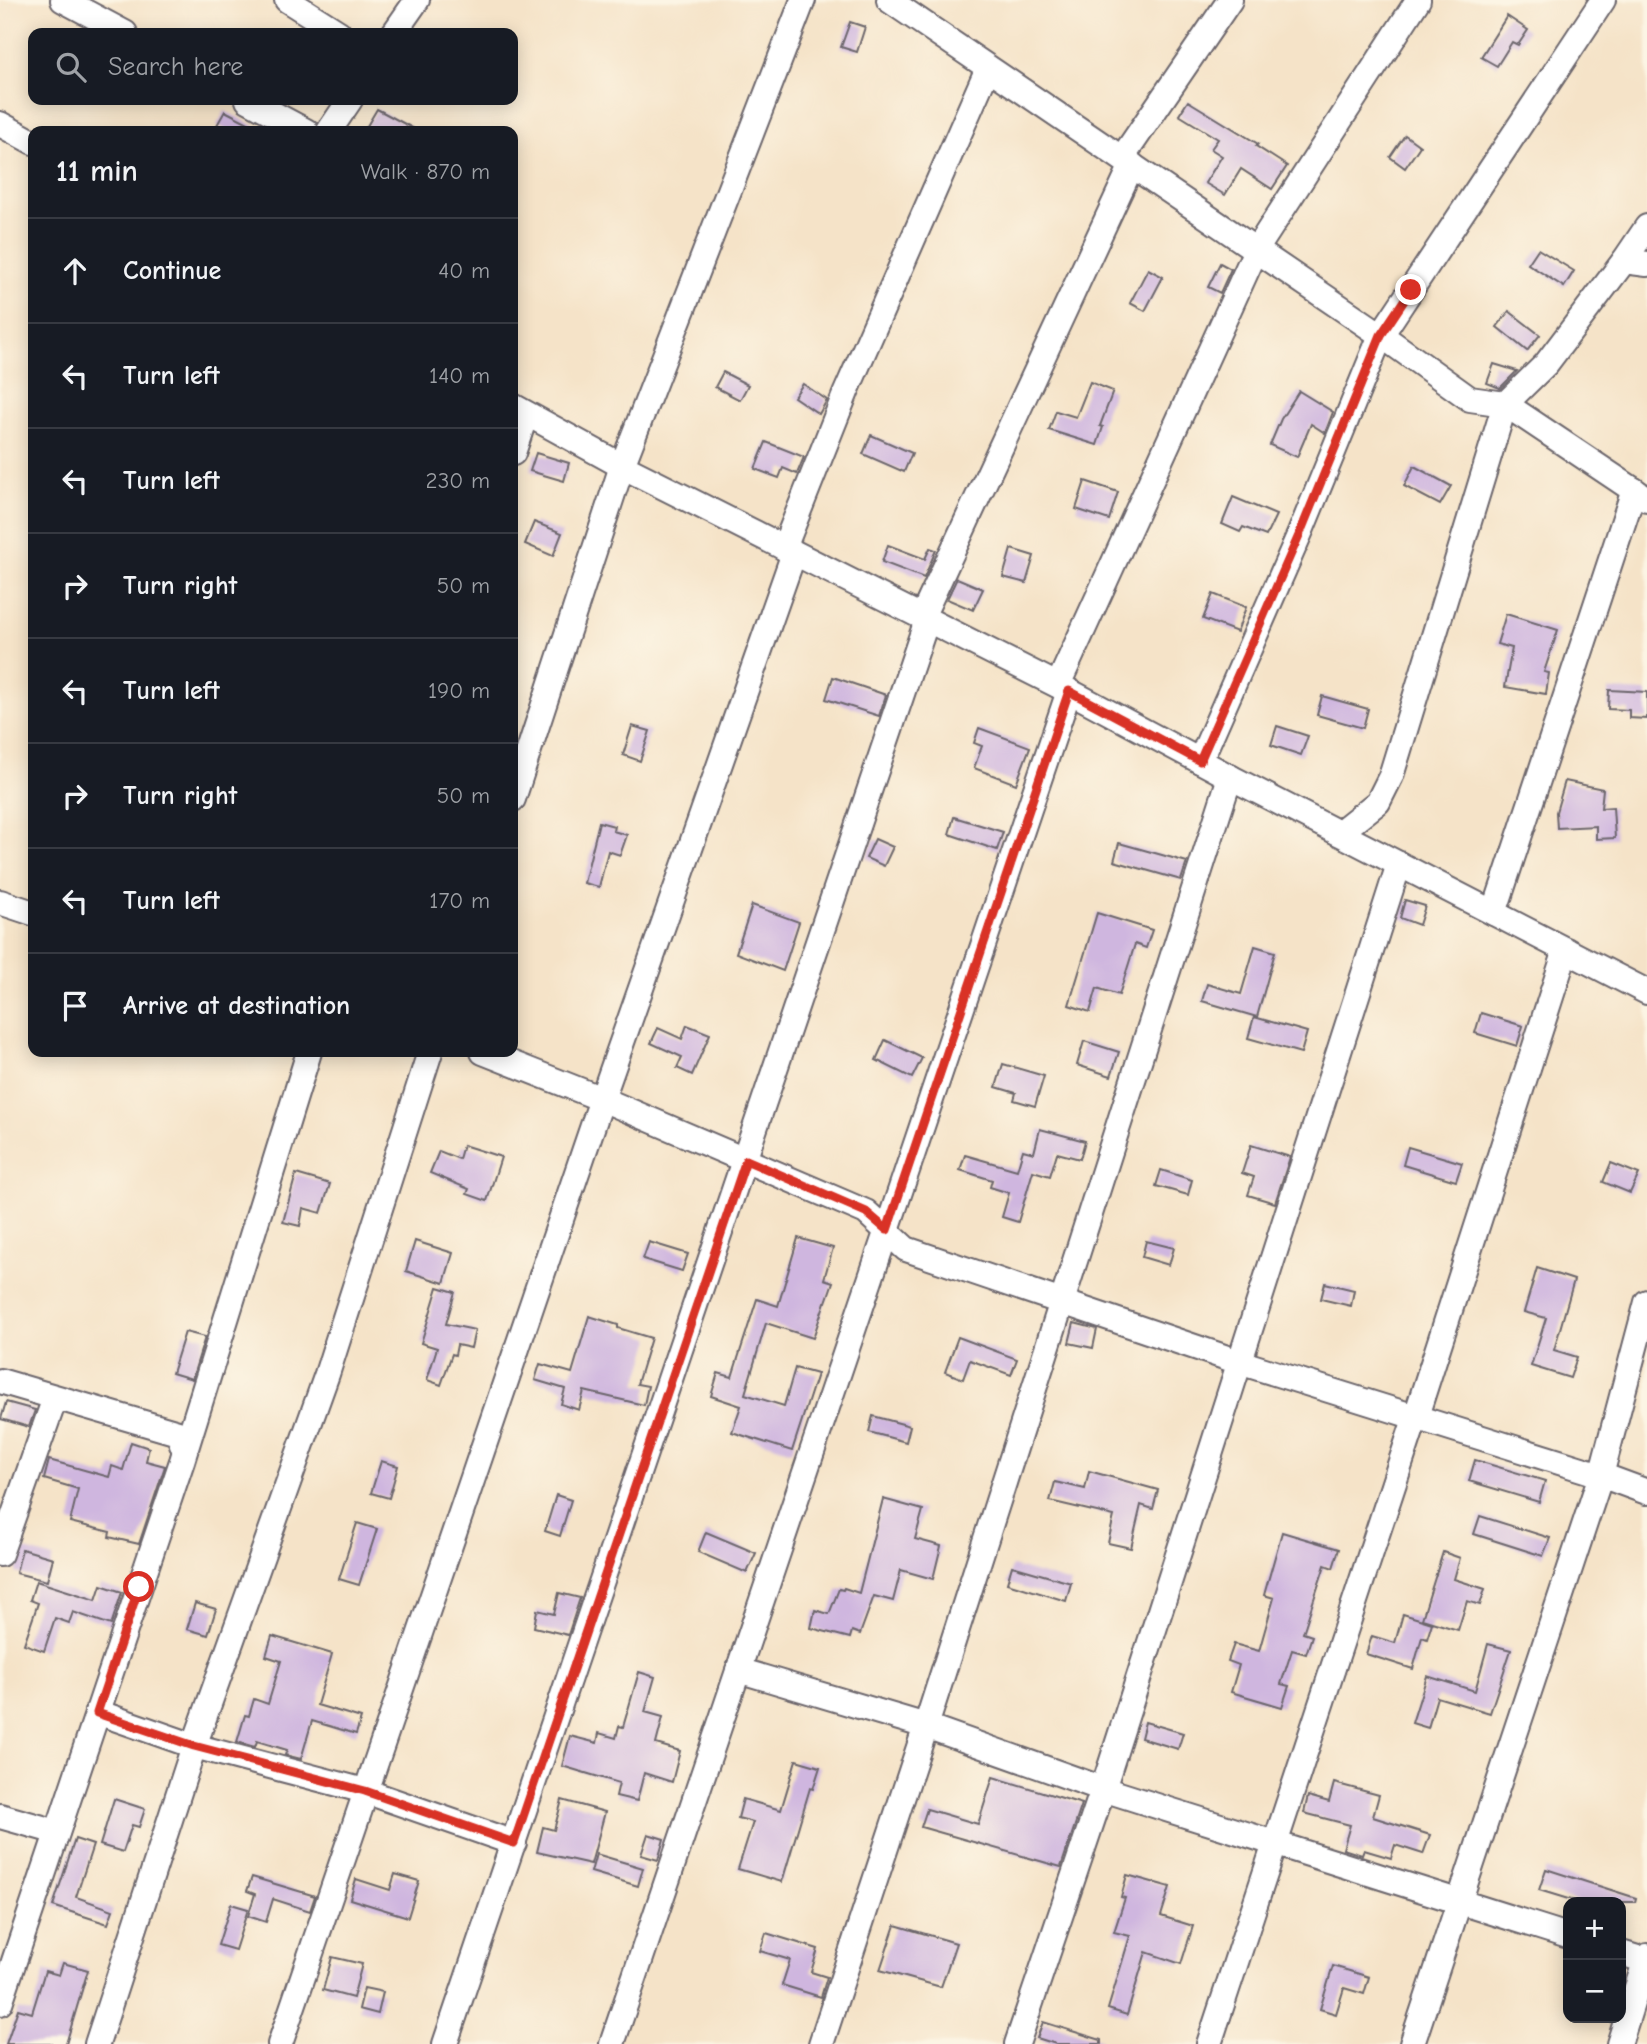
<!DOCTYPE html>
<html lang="en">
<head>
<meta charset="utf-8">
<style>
	:root { --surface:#171b24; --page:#242831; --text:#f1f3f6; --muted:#9ea1a6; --line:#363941 }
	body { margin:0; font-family:"Comic Neue",sans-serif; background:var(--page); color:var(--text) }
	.controls { position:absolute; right:21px; bottom:21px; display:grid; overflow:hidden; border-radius:14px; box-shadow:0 4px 18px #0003 }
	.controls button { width:63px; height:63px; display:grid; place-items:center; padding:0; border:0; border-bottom:2px solid var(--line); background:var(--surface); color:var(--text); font:35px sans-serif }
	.stop { position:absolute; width:21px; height:21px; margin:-16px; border:5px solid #d93025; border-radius:50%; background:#fff }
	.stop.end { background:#d93025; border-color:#fff; box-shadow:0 2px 7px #0008 }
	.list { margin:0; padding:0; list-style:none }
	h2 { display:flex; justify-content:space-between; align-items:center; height:91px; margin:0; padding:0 28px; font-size:30px }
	h2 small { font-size:23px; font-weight:400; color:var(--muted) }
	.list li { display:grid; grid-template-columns:46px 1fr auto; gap:21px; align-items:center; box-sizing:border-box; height:105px; padding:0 28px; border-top:2px solid var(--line) }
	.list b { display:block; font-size:26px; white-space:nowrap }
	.list em { font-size:23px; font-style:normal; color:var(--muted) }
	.icon { flex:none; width:38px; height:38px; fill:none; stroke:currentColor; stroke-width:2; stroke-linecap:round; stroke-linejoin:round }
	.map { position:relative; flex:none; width:1647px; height:2044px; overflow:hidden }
	.search { position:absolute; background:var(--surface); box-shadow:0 4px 18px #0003; left:28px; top:28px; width:490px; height:77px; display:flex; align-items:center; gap:18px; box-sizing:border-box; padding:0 24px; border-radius:14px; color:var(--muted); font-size:26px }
	.panel { position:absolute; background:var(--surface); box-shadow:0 4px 18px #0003; left:28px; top:126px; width:490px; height:931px; border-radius:14px }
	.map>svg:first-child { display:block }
	.building { fill:#cfb6df }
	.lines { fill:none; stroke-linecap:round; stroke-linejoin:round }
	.minor-casing { stroke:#6c666c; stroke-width:28 }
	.minor { stroke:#fff; stroke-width:24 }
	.route { stroke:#d93025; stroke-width:9 }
</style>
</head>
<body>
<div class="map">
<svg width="1647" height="2044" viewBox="0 0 1647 2044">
	<rect width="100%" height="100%" fill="#fcf5e5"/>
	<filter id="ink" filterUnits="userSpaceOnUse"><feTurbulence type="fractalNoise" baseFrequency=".0143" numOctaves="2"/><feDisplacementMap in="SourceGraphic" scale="14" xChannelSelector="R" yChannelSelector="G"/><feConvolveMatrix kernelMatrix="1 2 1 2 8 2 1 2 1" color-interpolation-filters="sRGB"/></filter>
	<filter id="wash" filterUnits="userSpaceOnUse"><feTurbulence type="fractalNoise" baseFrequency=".00686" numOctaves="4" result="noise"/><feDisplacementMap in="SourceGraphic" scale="28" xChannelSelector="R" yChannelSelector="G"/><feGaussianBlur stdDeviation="1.57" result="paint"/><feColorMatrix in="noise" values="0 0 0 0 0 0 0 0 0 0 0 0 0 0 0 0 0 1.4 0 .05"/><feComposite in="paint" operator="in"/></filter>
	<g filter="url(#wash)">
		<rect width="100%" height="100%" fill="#f5e3c8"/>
		<g id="blocks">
			<!-- building -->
			<g class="building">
				<polygon points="1507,16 1528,30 1518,45 1512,42 1497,66 1481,57"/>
				<polygon points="850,22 865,27 857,52 841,47"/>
				<polygon points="1188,101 1258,144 1256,146 1287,166 1272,189 1241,169 1225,195 1205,183 1222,156 1211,149 1218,139 1179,115"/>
				<polygon points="377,109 418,131 364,131"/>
				<polygon points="225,111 264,131 229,131 217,125"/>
				<polygon points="1405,135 1420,146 1405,168 1390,157"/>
				<polygon points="1538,249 1574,271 1564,287 1528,264"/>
				<polygon points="1220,263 1231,269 1220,293 1208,287"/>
				<polygon points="1148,269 1163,277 1145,311 1130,303"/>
				<polygon points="1509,311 1540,335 1527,351 1497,327"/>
				<polygon points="1494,364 1517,371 1500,388 1487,383"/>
				<polygon points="723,372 748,385 740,400 715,387"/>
				<polygon points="1090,382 1113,391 1100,426 1103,427 1097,445 1049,430 1056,411 1076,417"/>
				<polygon points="803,384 827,400 819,414 794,397"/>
				<polygon points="1299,391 1333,412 1325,433 1311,424 1297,457 1270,445 1281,419"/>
				<polygon points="871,435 912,453 904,472 863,454"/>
				<polygon points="766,442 804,457 797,474 783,468 779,478 755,469"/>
				<polygon points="536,453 569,463 564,481 530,471"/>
				<polygon points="1414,466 1451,486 1440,505 1404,486"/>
				<polygon points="1085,481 1118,492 1109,520 1076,509"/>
				<polygon points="1233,497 1276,515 1266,536 1243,527 1240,532 1222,524"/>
				<polygon points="534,522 562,533 553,556 525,544"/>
				<polygon points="888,545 925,559 930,548 936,550 924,578 882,562"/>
				<polygon points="1011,549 1034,556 1026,583 1003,577"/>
				<polygon points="957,578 983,589 973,610 947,599"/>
				<polygon points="1213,594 1246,607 1237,632 1203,619"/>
				<polygon points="1506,614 1558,630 1544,672 1549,673 1546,694 1505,687 1512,648 1497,644"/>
				<polygon points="833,677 886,695 879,716 826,699"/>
				<polygon points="1609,690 1647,692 1647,719 1629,718 1629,710 1608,709"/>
				<polygon points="1322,696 1368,709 1363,728 1317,715"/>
				<polygon points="632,726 650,731 640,761 623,755"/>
				<polygon points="1277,726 1308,736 1301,755 1271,745"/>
				<polygon points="979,728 1030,747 1016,784 974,768 982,746 974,743"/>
				<polygon points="1565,781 1603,789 1601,808 1613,807 1615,838 1596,839 1596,826 1557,828 1556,812"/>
				<polygon points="954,817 1003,832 997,850 949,834"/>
				<polygon points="599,822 614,826 613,831 627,835 620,855 608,851 599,887 584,883"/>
				<polygon points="875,839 893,847 884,866 866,858"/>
				<polygon points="1119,843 1187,862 1181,880 1114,861"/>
				<polygon points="1405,900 1425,906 1419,925 1400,918"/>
				<polygon points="752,905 799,922 783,971 736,953"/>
				<polygon points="1097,913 1152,930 1146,948 1135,944 1119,995 1097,988 1090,1012 1069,1005"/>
				<polygon points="1255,946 1275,952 1257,1017 1202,1001 1207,984 1241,994"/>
				<polygon points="1481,1013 1523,1026 1517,1046 1475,1033"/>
				<polygon points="1254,1017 1307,1032 1301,1053 1248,1038"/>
				<polygon points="687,1025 710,1034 692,1075 677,1068 682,1057 651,1043 658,1028 682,1039"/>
				<polygon points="885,1040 922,1058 912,1078 876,1060"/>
				<polygon points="1084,1041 1119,1052 1111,1076 1077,1065"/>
				<polygon points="1003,1064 1044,1076 1035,1106 1014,1100 1016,1093 996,1087"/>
				<polygon points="1040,1129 1085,1141 1080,1159 1057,1153 1050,1176 1033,1171 1018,1222 1002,1217 1009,1193 990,1187 992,1180 960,1170 965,1155 1017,1170 1023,1150 1034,1153"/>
				<polygon points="463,1145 501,1157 487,1201 467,1194 469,1189 430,1173 439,1151 459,1159"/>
				<polygon points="1251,1145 1290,1157 1275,1203 1248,1195 1254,1177 1242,1173"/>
				<polygon points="1408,1147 1462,1163 1456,1181 1403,1165"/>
				<polygon points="1611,1163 1639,1174 1630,1193 1603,1182"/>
				<polygon points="1161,1170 1192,1180 1188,1195 1156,1186"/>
				<polygon points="296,1174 330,1184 321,1213 303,1208 300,1226 283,1222"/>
				<polygon points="798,1238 833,1248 824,1279 833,1282 826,1302 825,1302 813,1338 766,1323 745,1394 784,1406 795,1368 817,1374 792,1451 732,1432 741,1406 711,1396 718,1373 732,1377 757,1299 778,1306"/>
				<polygon points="415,1241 453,1253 444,1283 406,1271"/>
				<polygon points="1146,1241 1174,1248 1169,1265 1142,1257"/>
				<polygon points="649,1242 688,1254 682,1271 643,1259"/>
				<polygon points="1537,1268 1574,1280 1554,1350 1577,1357 1570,1378 1531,1366 1546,1318 1524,1312"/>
				<polygon points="1325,1283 1354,1290 1351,1306 1321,1299"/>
				<polygon points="438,1287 455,1292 446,1324 475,1330 471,1348 457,1345 455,1355 452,1354 441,1385 427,1380 437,1348 421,1343"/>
				<polygon points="589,1316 618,1325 618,1328 651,1338 637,1384 648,1386 644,1405 584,1391 579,1410 561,1404 565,1389 535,1380 540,1364 572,1373"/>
				<polygon points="1074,1323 1097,1329 1093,1348 1069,1343"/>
				<polygon points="185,1332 205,1337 192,1379 172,1373"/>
				<polygon points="958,1337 1017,1359 1011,1375 970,1360 963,1379 945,1372"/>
				<polygon points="6,1402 35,1410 29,1427 1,1419"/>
				<polygon points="873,1416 910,1426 906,1442 869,1432"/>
				<polygon points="131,1442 149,1448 146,1461 165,1466 139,1544 109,1537 110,1532 70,1522 78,1489 44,1479 49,1460 109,1477 112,1466 123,1470"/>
				<polygon points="1475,1460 1545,1481 1539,1502 1469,1481"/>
				<polygon points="381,1461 398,1466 389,1498 371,1493"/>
				<polygon points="1089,1471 1158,1490 1153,1509 1141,1505 1131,1548 1108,1543 1114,1516 1050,1501 1055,1482 1085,1489"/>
				<polygon points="556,1495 571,1500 560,1536 545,1531"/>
				<polygon points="883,1499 923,1510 915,1539 941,1546 933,1579 901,1570 893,1601 874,1596 860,1634 852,1631 850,1638 811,1628 815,1610 829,1614 839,1589 843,1590 844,1588 859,1593"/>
				<polygon points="1480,1516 1550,1538 1543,1556 1474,1534"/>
				<polygon points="357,1523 377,1529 359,1585 339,1579"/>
				<polygon points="706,1532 756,1553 747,1573 698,1552"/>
				<polygon points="1282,1532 1339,1549 1333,1568 1325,1565 1303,1633 1312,1636 1306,1654 1292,1650 1281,1684 1289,1686 1282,1707 1231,1692 1239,1665 1228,1661 1234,1644 1259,1651 1274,1598 1264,1595"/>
				<polygon points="22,1549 53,1558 47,1581 16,1573"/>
				<polygon points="1443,1552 1460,1558 1454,1579 1485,1589 1480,1605 1467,1601 1458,1630 1422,1619"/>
				<polygon points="1012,1566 1071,1583 1066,1601 1007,1583"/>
				<polygon points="36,1581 96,1600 101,1585 122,1592 111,1625 73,1612 69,1623 55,1618 44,1651 24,1644 38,1603 30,1600"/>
				<polygon points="559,1593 580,1598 568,1635 534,1627 537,1610 554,1614"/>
				<polygon points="195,1603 216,1609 208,1635 187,1629"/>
				<polygon points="1403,1614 1432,1623 1427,1639 1422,1637 1413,1669 1366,1654 1372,1636 1395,1643"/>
				<polygon points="272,1636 332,1654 317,1705 361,1718 356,1734 312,1721 301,1759 285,1755 287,1750 257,1741 255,1747 237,1742 245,1715 249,1716 254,1699 268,1704 281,1661 266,1656"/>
				<polygon points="1488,1644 1511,1650 1490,1713 1437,1697 1428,1728 1412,1723 1427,1676 1475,1691"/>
				<polygon points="639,1672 655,1677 645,1712 663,1717 656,1744 680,1751 672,1782 644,1773 637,1801 616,1796 619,1783 562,1766 570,1736 597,1743 599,1733 616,1738 619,1726 623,1727"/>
				<polygon points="1145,1722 1183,1733 1178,1749 1141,1738"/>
				<polygon points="796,1760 820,1767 813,1789 810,1788 782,1882 738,1869 753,1822 738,1818 743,1799 781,1810"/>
				<polygon points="993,1777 1082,1804 1061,1867 921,1827 927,1809 978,1824"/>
				<polygon points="1334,1783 1379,1795 1373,1817 1430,1835 1423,1854 1395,1845 1391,1858 1364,1850 1362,1855 1343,1849 1350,1825 1304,1813 1308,1796 1329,1802"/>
				<polygon points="114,1799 145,1809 139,1827 132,1825 123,1852 100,1845"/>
				<polygon points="562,1800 605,1812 591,1864 537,1852 543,1827 554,1830"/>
				<polygon points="648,1834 664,1839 658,1860 641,1855"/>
				<polygon points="75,1839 93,1845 76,1897 113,1910 108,1924 53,1906"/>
				<polygon points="596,1854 643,1868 638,1886 591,1872"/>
				<polygon points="1546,1869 1636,1898 1635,1902 1578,1902 1539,1890"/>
				<polygon points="395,1874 419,1881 408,1917 350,1899 356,1879 390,1890"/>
				<polygon points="1127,1875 1170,1887 1161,1916 1193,1926 1181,1964 1146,1952 1127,2015 1108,2009 1130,1936 1114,1932 1125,1898 1121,1897"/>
				<polygon points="252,1877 315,1896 310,1911 273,1899 266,1922 248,1916 255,1894 247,1891"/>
				<polygon points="231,1904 248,1909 235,1950 218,1945"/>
				<polygon points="895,1925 956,1943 941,1987 880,1970"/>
				<polygon points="766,1933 818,1949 811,1972 827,1977 821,1997 782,1985 790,1960 760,1951"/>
				<polygon points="332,1957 362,1964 353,1998 323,1990"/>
				<polygon points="63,1963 88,1970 66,2044 6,2044 18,2009 32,2013 45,1971 59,1975"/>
				<polygon points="1333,1966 1369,1977 1364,1994 1344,1988 1336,2014 1320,2009"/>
				<polygon points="364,1988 383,1992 378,2014 359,2009"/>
				<polygon points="1043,2022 1101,2040 1101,2044 1056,2044 1037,2038"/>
			</g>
		</g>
	</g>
	<g filter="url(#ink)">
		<use href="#blocks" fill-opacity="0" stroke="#6c666c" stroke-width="2"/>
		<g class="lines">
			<defs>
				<g id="minor">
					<polyline points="63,0 125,33"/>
					<polyline points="287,0 339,33"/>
					<polyline points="889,0 1381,335 1470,399 1505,404 1647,499"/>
					<polyline points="394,33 417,0"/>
					<polyline points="248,100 306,131"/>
					<polyline points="0,124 33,142"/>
					<polyline points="329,131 350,100"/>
					<polyline points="1122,158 1230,0"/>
					<polyline points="1624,261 1647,227"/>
					<polyline points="513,406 622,466 1069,691 1230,777 1647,992"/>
					<polyline points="513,453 526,414"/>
					<polyline points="784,548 846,392 988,68"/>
					<polyline points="922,617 1132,165"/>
					<polyline points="1058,685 1256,250 1418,0"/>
					<polyline points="1200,761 1300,533 1381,335 1603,0"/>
					<polyline points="513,799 622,466 803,0"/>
					<polyline points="1339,833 1378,802 1391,776 1505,404 1546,364 1624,261 1647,264"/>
					<polyline points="0,902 33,913"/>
					<polyline points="1494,913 1634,490"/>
					<polyline points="483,1052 602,1099 866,1212 906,1249 1239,1362 1601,1475 1647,1492"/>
					<polyline points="0,1381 178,1433 184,1449"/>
					<polyline points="0,1554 55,1398"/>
					<polyline points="738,1670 926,1726 1103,1789 1568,1936"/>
					<polyline points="97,1712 194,1746 365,1791 514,1843"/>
					<polyline points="0,1816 57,1832"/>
					<polyline points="1621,1953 1647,1961"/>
					<polyline points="0,2003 182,1461 309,1052"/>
					<polyline points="97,2044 194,1746 327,1374 430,1052"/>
					<polyline points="280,2044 602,1099 794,553"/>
					<polyline points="445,2044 927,620"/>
					<polyline points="612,2044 1069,691"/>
					<polyline points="821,2044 926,1726 1230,777"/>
					<polyline points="1017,2044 1103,1789 1399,864"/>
					<polyline points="1209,2044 1416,1416 1566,950"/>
					<polyline points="1412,2044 1601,1475 1647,1302"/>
					<polyline points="1619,2044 1647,1956"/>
				</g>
			</defs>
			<!-- minor casing -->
			<use href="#minor" class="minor-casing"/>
			<!-- minor -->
			<use href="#minor" class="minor"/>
		</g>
	</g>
	<g class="lines" filter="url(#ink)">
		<!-- route -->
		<polyline class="route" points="139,1587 97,1713 194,1746 365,1791 514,1843 746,1160 866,1212 887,1230 1069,691 1200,761 1300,533 1381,335 1411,290"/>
	</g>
</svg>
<div class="controls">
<button>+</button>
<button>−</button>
</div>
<div class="stop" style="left:139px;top:1587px"></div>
<div class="stop end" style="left:1411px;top:290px"></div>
<div class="search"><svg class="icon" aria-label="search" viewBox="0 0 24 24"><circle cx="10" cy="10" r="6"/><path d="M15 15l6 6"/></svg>Search here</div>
<section class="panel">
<h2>11 min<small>Walk · 870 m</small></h2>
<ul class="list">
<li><svg class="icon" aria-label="ahead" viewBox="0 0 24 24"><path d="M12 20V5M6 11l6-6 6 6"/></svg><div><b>Continue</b></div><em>40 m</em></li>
<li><svg class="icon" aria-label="left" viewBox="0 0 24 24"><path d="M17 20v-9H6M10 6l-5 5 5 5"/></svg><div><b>Turn left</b></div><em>140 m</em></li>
<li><svg class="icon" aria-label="left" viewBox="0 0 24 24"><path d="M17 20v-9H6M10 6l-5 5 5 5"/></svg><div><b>Turn left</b></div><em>230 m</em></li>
<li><svg class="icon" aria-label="right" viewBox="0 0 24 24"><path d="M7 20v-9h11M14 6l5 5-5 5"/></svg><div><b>Turn right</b></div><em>50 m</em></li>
<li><svg class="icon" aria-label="left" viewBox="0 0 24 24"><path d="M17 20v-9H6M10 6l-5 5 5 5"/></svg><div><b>Turn left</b></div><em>190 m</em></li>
<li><svg class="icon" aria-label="right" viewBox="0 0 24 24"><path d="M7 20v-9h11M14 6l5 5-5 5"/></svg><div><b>Turn right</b></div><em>50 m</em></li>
<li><svg class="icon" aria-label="left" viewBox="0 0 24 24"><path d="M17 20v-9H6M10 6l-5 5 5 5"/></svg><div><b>Turn left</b></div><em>170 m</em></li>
<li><svg class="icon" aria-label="arrive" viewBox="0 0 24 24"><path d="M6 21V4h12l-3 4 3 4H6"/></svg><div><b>Arrive at destination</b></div></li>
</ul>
</section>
</div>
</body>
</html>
